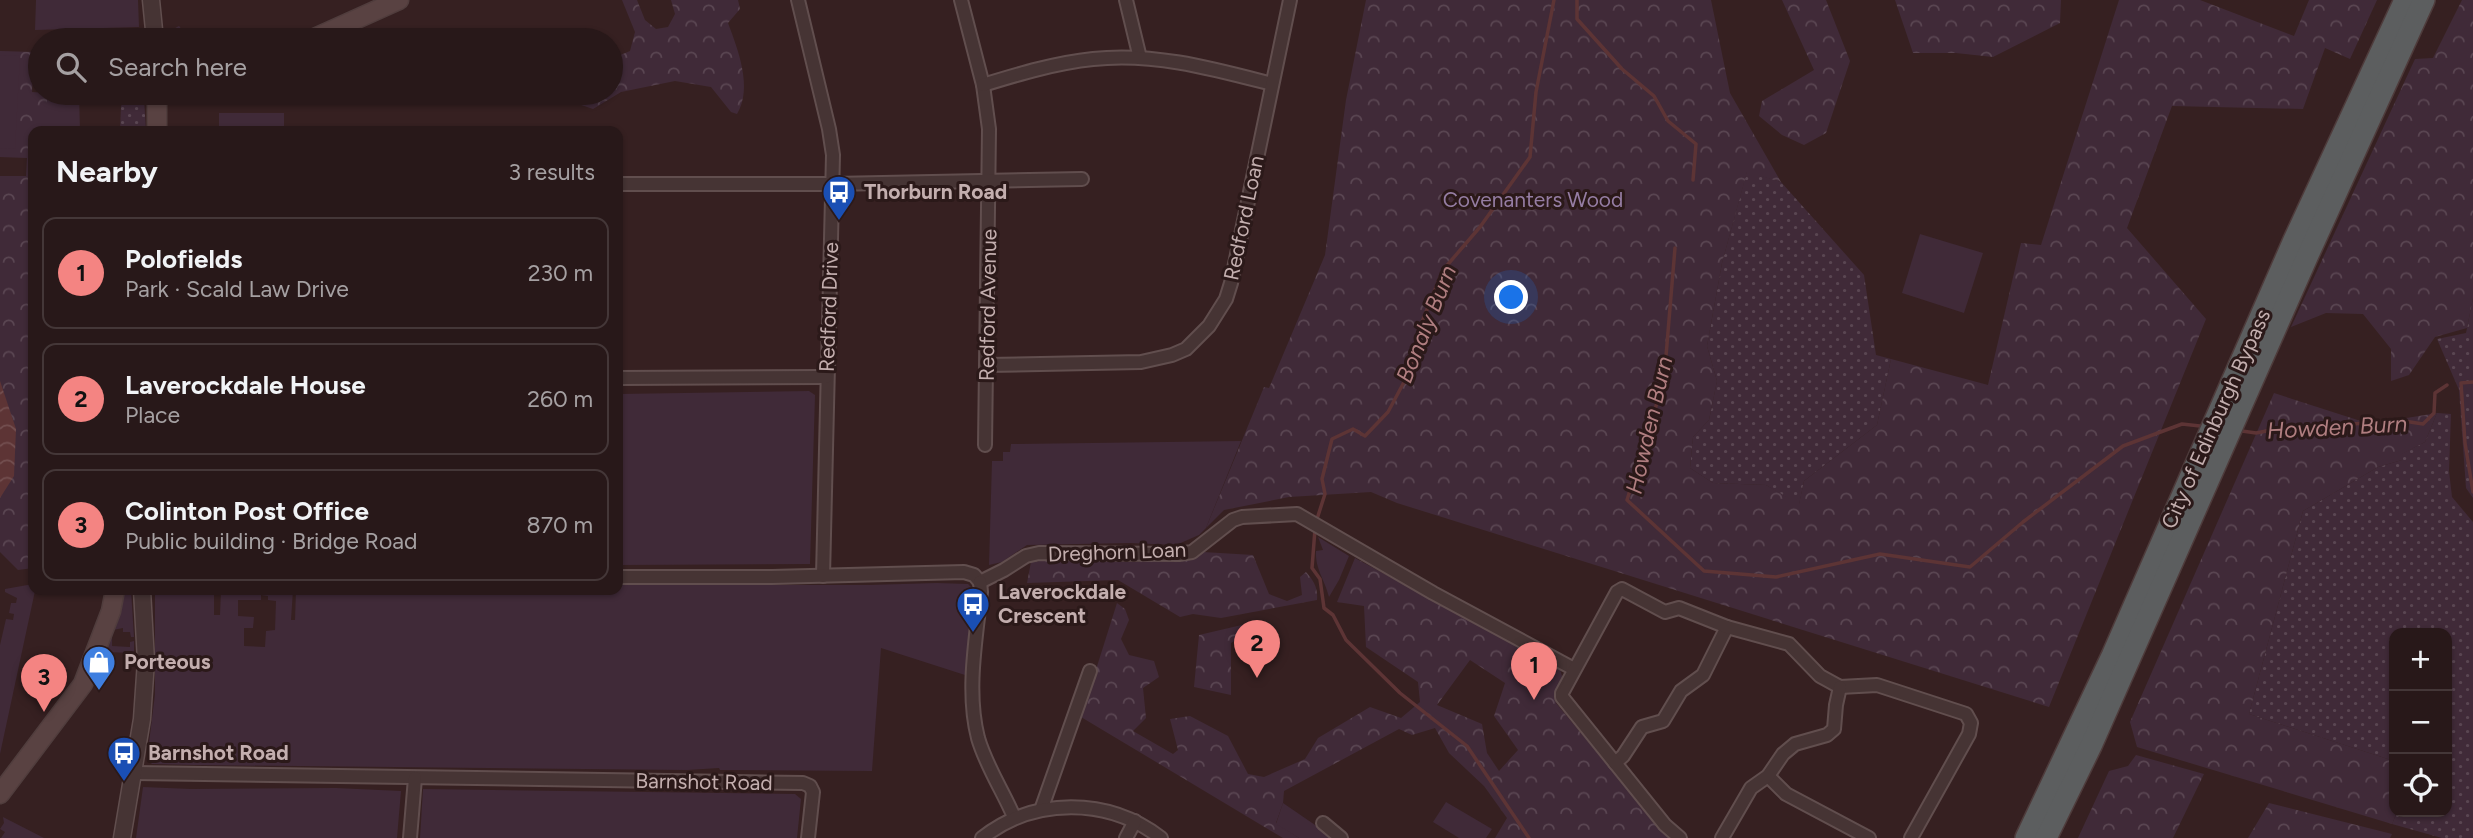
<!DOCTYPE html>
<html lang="en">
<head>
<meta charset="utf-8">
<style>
	:root { --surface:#281819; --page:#342526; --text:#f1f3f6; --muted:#a5a0a2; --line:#443738; --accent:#f48482 }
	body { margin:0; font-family:Figtree,sans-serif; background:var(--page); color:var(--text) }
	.controls { position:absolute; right:21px; bottom:21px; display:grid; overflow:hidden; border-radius:14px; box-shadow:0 2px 5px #0004 }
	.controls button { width:63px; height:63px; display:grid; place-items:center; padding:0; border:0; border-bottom:2px solid var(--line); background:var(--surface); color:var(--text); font:35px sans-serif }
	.you { position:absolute; left:1512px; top:298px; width:24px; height:24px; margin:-18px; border:5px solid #fff; border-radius:50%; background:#1a73e8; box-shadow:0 0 0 10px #1a73e833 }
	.badge { display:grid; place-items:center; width:46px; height:46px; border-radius:50%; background:var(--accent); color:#111; font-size:23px; font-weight:700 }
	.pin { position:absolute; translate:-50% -58px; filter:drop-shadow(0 2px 4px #0008) }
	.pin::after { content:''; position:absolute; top:37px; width:24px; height:21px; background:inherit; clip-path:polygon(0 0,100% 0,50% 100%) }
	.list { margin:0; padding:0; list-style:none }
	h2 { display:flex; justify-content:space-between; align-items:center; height:91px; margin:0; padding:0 28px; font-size:30px }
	h2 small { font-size:23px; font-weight:400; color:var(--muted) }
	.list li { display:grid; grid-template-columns:46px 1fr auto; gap:21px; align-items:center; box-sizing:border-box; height:112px; margin:0 14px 14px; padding:0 14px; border:2px solid var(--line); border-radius:14px }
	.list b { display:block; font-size:26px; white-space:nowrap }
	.list p { margin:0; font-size:23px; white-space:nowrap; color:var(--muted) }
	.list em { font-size:23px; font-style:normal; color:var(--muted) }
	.icon { flex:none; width:38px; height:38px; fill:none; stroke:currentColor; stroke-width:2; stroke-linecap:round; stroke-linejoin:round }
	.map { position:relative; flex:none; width:2473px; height:838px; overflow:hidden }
	.search { position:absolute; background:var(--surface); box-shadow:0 2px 5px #0004; left:28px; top:28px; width:595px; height:77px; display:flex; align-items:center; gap:18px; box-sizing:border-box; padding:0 24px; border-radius:38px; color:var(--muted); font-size:26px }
	.panel { position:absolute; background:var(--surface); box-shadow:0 2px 5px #0004; left:28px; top:126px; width:595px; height:469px; border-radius:14px }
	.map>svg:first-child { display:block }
	.grass { fill:url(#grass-dots) }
	.forest { fill:url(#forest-crowns); fill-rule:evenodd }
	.garden { fill:#402a38; fill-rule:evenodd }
	.water { fill:url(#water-waves) }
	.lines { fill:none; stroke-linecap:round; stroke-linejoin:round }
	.stream { stroke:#5d3435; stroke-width:3.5 }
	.minor-casing { stroke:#614e4e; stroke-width:16 }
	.tertiary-casing { stroke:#614e4e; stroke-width:19 }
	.secondary-casing { stroke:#503d3d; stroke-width:21 }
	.trunk-casing { stroke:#4e3b3b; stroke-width:24 }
	.minor { stroke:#463434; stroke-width:12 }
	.tertiary { stroke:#463434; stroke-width:16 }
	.secondary { stroke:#594242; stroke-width:18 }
	.trunk { stroke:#5c5e5f; stroke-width:21 }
	.labels { text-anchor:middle; stroke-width:6; stroke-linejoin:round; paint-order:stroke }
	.poi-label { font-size:21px; font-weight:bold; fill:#c3aeae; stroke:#2b1919; text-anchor:start }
	.park-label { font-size:21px; fill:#957da3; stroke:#2b1919 }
	.street-label { font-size:21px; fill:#c3aeae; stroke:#2b1919 }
	.water-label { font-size:23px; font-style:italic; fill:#b07e80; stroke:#2b1919 }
</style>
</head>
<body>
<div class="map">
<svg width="2473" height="838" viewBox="0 0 2473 838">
	<defs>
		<pattern id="grass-dots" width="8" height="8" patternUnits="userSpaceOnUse" patternTransform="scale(1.75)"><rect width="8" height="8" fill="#402a38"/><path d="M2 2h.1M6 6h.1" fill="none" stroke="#5a4652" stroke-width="1.8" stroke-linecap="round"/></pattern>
		<pattern id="forest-crowns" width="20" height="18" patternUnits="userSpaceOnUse" patternTransform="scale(1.75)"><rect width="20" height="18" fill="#402a38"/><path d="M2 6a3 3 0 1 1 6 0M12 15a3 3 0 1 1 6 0" fill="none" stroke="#5a4652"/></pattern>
		<pattern id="water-waves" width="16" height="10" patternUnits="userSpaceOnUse" patternTransform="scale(1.75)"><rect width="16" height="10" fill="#5d3435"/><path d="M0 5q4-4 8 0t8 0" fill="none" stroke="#734f50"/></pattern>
	</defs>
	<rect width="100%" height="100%" fill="#362021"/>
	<!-- grass -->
	<g class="grass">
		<polygon points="144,99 146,131 120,131 121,106 126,100"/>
		<polygon points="1747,171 1781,182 1864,275 1876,355 1891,359 1877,425 1804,481 1799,505 1766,485 1713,483 1690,468 1693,437 1709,420 1717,381 1707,346 1722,263"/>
		<polygon points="2473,298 2473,498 2466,488 2459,390 2437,339 2466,333"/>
		<polygon points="2437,413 2451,414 2449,471 2452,497 2473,522 2473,838 2442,838 2392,824 2397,812 2447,812 2447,633 2394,633 2394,761 2249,714 2303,511 2378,467 2402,460 2401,454 2425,442"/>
	</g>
	<!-- forest -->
	<g class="forest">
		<path d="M622,0H637L645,20L656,29L668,27L675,14L671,0H738L740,9L728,23C738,50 753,88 737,114L731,112L711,87L675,81L621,92L593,109L546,93H611V59L630,51L635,32Z"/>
		<polygon points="1366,0 1711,0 1730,93 1781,182 1747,172 1722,263 1707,346 1717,381 1709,420 1693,437 1690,468 1713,483 1766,485 1799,504 1804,481 1877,425 1891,359 1988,385 2021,243 2041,245 2119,0 2200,0 2294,36 2309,0 2377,0 2350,59 2325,48 2303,109 2172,106 2127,228 2206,319 2049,707 1397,503 1371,492 1289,497 1224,510 1206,528 1264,387 1269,388 1325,255 1346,100"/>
		<polygon points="1782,0 1826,0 1850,61 1826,133 1804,145 1782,135 1759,116 1762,101 1814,70"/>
		<polygon points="1895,0 2061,0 2060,23 1993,57 1956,53 1913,53"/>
		<polygon points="2462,0 2473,0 2473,298 2467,328 2435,337 2409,375 2391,381 2391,349 2363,314 2326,313 2291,327 2415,59 2433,58"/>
		<polygon points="179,26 190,40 166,40 166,33"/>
		<polygon points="0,51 34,52 32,92 47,93 47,131 33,131 33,568 18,570 0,552 0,176 26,176 27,158 0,157"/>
		<polygon points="469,93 522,93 498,101"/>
		<polygon points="2274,393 2370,424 2437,413 2425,442 2402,454 2402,460 2378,467 2303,511 2249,714 2394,761 2394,812 2397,812 2392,824 2137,747 2130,722"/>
		<path d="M1203,552L1253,555L1269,594L1287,601L1302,595L1300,577L1306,572C1314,581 1318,588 1317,600L1221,618L1193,614L1180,617L1118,580L1027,583L1031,562L1049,560L1136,562Z"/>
		<path d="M1355,558L1560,669L1563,680L1555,693L1556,703L1668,838H1495L1507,818L1484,786L1449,753L1435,728L1412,735L1399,729L1284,791L1283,803L1276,823L1299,838H1283L1081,717L1117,603L1125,609L1129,620L1121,639L1129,655L1154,661L1159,677L1143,688L1146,718L1133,731L1173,754L1178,750L1170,719L1190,716L1228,736L1248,774L1264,777L1305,759L1318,738L1370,707L1401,718L1420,702L1418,682L1366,647L1364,606L1337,602ZM1470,660L1505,683L1494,716L1518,750L1499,771L1487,753L1482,724L1437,705Z"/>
		<polygon points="1246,624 1246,634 1231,643 1231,695 1194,687 1199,635"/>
		<polygon points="2136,755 2204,774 2173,838 2078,838 2109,771 2128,766"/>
		<polygon points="2269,803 2392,834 2390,838 2248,838"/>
	</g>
	<!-- garden -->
	<g class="garden">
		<polygon points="36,0 138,0 139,27 35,30"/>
		<polygon points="0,55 20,56 15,149 0,148"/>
		<polygon points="47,93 79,93 80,131 47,131"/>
		<rect x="219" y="113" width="65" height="18"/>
		<polygon points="1920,234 1983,253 1964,313 1902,293"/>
		<polygon points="809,391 815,395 810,564 618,565 618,394"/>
		<polygon points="1241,441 1206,528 1199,535 1176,545 1130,543 1027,545 1002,562 989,565 992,461 1003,461 1003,452 1010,452 1011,444"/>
		<path d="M1318,537L1349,556L1339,580L1329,597C1325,580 1315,569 1316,551L1323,550Z"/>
		<path d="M937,583L968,584L974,590L965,675L881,648L872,771L720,770L719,768L687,770L193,765L152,764L147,759L155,694V590H214V615H220L221,590H293L291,620H295L296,590H618V585H868ZM261,595L268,596V600L276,601L275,630L266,631L265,647L244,646V628H253L254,617L238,616V600H261Z"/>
		<polygon points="33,584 33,590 40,590 35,591 0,754 0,645 6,619 13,620 14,614 9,613 11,603 16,603 17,598 5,592 5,589"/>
		<polygon points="120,590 131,590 134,637 131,637 130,632 123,632 123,628 113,630"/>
		<polygon points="112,633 112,646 130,647 130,642 134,641 134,653 105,652"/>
		<polygon points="143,787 191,789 336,788 401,791 397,838 136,838"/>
		<polygon points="423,789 795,794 801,799 797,838 420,838"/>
		<polygon points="1446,802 1492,829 1486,838 1459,838 1433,822"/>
		<polygon points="1283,803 1334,838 1299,838 1276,824"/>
		<polygon points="3,817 44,838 1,838 5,832 0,829 4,823"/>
	</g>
	<!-- water -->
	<polygon class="water" points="0,381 16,429 14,476 0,498"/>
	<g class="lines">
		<!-- stream -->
		<g class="stream">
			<polyline points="1577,0 1577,19 1622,69 1654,96 1668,121 1696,144 1693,180"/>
			<polyline points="1675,248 1664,380 1627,500 1704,571 1776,577 1880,554 1970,567 2023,522 2123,446 2182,424 2200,426"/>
			<polyline points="2473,382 2461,383 2465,443 2473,492"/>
			<polyline points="2242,431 2256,433 2282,428 2404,421 2423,424 2434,413 2435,393 2447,385"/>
			<polyline points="1316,522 1325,494 1322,479 1332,439 1353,429 1365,436 1388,412 1410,371 1422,322 1443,270 1480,227 1530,157 1536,92 1554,0"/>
			<polyline points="1315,529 1312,568 1320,579 1324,608 1333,615 1346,640 1400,693 1467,746 1529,838"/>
		</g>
		<defs>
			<g id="minor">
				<polyline points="798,0 829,129 833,155 823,576"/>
				<polyline points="961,0 983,85 989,129 985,445"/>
				<polyline points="1126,0 1140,58"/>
				<path d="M983,85C1019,74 1055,63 1093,59C1153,52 1214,69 1272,84"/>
				<polyline points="618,184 833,184 1082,179"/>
				<polyline points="987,365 1141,362 1172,355 1186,349 1209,326 1226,299 1231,283 1290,0"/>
				<polyline points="618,378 826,377"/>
				<polyline points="618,577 772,577 964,572 974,575 980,582"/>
				<polyline points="980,582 1004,570 1026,556 1039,553 1179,554 1192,552 1233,520 1242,517 1297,514 1433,593 1574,669"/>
				<path d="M980,582L981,592C976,639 966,692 978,738C986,766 1003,791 1014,817"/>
				<polyline points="1615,763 1623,756 1642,727 1663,721 1681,691 1703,675 1727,627"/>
				<polyline points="135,773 803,783 810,786 813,792 808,838"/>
				<polyline points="1768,776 1786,794 1869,838"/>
				<polyline points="1041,810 1090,671"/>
				<polyline points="1323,823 1341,838"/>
				<polyline points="410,838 415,778"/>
				<path d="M982,838C1034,797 1108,797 1161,838"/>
				<polyline points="1126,838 1135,821"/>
				<polyline points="1680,838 1665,825 1562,697 1562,693 1617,592 1622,589 1665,612 1679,608 1727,627 1789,644 1820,676 1840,687 1877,685 1966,714 1971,723 1969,734 1911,838"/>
				<polyline points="1722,838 1751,788 1768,776 1783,754 1795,744 1827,735 1834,729 1836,705 1840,687"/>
			</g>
			<g id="tertiary">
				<polyline points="151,0 155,40"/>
				<polyline points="122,838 142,719 146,661 142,590"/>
			</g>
			<g id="secondary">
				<polyline points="310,40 399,0"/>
				<polyline points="157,131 157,95 173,93"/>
				<polyline points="0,794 83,684 111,611 115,590"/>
			</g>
			<g id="trunk">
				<polyline points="2026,838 2112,656 2294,240 2405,0"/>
				<polyline points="2046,838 2091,746 2308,255 2424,0"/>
			</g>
		</defs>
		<!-- minor casing -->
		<use href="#minor" class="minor-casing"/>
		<!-- tertiary casing -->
		<use href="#tertiary" class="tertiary-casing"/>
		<!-- secondary casing -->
		<use href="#secondary" class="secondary-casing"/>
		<!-- trunk casing -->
		<use href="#trunk" class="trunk-casing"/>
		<!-- minor -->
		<use href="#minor" class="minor"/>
		<!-- tertiary -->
		<use href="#tertiary" class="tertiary"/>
		<!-- secondary -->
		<use href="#secondary" class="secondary"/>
		<!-- trunk -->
		<use href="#trunk" class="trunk"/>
	</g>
	<!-- icons -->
	<defs>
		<symbol id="bus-pin" viewBox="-11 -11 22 30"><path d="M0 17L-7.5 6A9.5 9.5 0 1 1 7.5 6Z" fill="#1a4fb4" stroke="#2b1919"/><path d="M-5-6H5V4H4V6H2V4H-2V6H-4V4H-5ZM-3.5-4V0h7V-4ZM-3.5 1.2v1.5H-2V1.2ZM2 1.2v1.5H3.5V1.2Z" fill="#fff"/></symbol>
		<symbol id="shop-pin" viewBox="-11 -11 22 30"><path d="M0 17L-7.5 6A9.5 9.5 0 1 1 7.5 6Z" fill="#3f7fe0" stroke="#2b1919"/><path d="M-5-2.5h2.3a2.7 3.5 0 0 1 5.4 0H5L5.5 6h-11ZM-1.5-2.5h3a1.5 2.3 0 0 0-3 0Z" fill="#fff"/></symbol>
	</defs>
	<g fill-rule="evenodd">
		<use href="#bus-pin" x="820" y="173" width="38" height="52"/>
		<use href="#bus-pin" x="954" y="585" width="38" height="52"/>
		<use href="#shop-pin" x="80" y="643" width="38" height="52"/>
		<use href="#bus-pin" x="105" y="734" width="38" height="52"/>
	</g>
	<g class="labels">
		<!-- poi labels -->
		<g class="poi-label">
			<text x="864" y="199">Thorburn Road</text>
			<text x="998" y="599">Laverockdale<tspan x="998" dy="24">Crescent</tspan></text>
			<text x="124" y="669">Porteous</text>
			<text x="148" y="760">Barnshot Road</text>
		</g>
		<!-- park labels -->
		<g class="park-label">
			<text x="1533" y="207">Covenanters Wood</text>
		</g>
		<!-- street labels -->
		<g class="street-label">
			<text transform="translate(1244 218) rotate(-78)" y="7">Redford Loan</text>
			<text transform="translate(988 305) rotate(-89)" y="7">Redford Avenue</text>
			<text transform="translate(829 307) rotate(-88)" y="7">Redford Drive</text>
			<text transform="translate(2216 419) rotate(-66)" y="7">City of Edinburgh Bypass</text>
			<text transform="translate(1117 552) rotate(-2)" y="7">Dreghorn Loan</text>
			<text transform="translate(704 782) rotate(1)" y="7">Barnshot Road</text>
		</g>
		<!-- water labels -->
		<g class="water-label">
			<text transform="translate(1426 324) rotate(-68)" y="8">Bonaly Burn</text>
			<text transform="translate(1649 425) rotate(-77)" y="8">Howden Burn</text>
			<text transform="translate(2337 427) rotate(-3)" y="8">Howden Burn</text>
		</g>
	</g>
</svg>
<div class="controls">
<button>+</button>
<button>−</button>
<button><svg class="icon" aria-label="locate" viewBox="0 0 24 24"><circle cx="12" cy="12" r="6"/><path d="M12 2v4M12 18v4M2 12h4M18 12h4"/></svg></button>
</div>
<div class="you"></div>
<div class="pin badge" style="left:1534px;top:700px">1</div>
<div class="pin badge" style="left:1257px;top:678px">2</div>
<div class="pin badge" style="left:44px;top:712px">3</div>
<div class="search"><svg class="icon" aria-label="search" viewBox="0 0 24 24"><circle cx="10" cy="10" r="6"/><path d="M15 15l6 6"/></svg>Search here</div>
<section class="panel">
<h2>Nearby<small>3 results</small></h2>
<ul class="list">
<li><span class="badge">1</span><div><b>Polofields</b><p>Park · Scald Law Drive</p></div><em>230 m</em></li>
<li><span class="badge">2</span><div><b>Laverockdale House</b><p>Place</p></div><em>260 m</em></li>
<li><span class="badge">3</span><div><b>Colinton Post Office</b><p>Public building · Bridge Road</p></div><em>870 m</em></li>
</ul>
</section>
</div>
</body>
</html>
